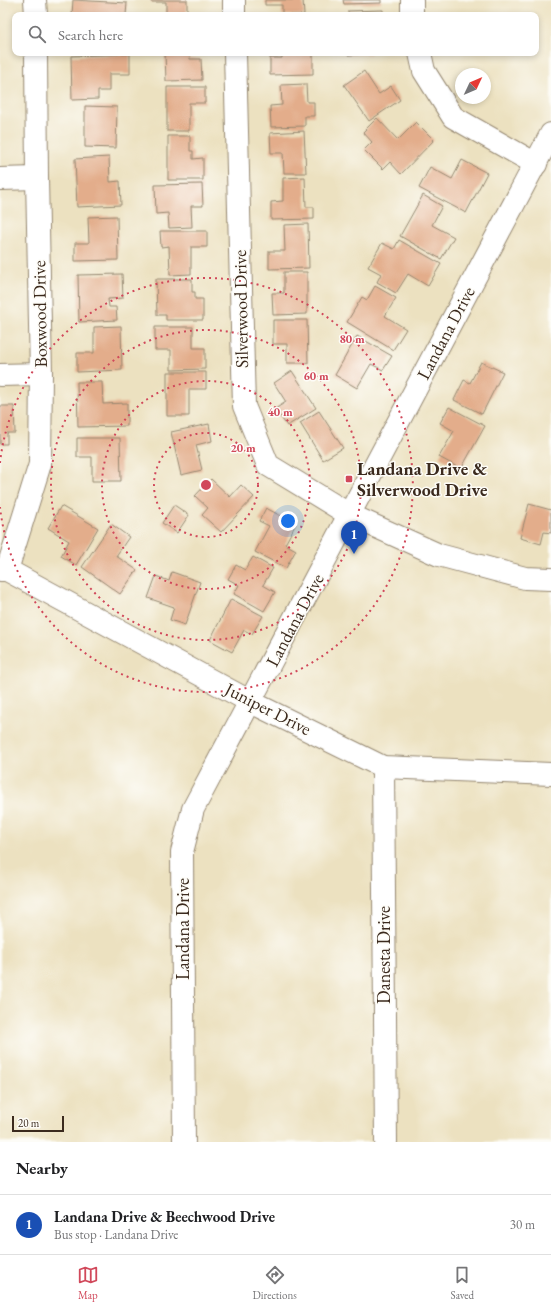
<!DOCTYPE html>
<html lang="en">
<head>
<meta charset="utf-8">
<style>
	:root { --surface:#fff; --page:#f2f2f2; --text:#202124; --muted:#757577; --line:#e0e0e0; --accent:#d1495b }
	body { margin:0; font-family:"EB Garamond",serif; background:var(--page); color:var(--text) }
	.compass { position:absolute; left:455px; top:68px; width:36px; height:36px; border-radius:50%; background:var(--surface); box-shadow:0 2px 6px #0003; rotate:46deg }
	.scale { position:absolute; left:12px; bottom:10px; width:52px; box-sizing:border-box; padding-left:4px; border:2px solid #3b2a1e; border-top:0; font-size:11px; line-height:14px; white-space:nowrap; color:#3b2a1e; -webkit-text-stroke:3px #fdfcf7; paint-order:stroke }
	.you { position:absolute; left:288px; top:521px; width:14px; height:14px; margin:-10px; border:3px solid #fff; border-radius:50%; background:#1a73e8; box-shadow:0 0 0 6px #1a73e833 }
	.badge { display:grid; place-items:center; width:26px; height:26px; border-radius:50%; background:var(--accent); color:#fff; font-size:13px; font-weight:700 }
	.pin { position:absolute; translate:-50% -33px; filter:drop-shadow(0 1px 2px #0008) }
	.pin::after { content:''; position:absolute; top:21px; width:14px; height:12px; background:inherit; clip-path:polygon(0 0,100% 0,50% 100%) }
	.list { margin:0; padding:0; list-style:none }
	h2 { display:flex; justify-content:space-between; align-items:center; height:52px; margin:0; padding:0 16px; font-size:17px }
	h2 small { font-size:13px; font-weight:400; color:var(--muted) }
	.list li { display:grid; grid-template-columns:26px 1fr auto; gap:12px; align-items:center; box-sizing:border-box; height:60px; padding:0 16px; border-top:1px solid var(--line) }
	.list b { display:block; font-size:15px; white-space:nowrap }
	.list p { margin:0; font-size:13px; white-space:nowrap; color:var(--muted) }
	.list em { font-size:13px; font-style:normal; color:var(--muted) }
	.icon { flex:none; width:22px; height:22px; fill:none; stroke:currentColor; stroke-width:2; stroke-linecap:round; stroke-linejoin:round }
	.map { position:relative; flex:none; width:551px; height:1142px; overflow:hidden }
	.search { position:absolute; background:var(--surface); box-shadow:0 2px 6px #0003; left:12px; right:12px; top:12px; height:44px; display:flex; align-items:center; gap:10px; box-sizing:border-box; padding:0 14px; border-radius:8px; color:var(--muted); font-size:15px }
	.sheet { height:112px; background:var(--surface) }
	nav { display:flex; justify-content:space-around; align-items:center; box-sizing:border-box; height:56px; border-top:1px solid var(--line); background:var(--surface); font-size:11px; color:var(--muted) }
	nav a { display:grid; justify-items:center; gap:2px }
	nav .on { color:var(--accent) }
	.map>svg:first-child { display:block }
	.building { fill:#e3ad8b }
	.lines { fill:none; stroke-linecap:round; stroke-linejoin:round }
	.minor-casing { stroke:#94866f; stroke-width:24 }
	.minor { stroke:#fff; stroke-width:22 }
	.ring { fill:none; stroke:#d1495b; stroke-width:2; stroke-dasharray:2 4 }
	.poi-dot { fill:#d1495b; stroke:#fdfcf7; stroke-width:1.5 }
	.labels { text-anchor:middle; stroke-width:3; stroke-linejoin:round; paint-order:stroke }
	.street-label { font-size:18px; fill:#3b2a1e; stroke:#fdfcf7 }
	.poi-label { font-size:18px; font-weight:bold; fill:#3b2a1e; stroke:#fdfcf7; text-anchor:start }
	.centre { fill:#d1495b; stroke:#fdfcf7; stroke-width:2 }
	.ring-label { font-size:12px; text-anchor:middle; font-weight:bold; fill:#d1495b; stroke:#fdfcf7; stroke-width:3; stroke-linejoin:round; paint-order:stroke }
</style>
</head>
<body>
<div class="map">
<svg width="551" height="1142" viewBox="0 0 551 1142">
	<rect width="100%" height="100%" fill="#fdfcf7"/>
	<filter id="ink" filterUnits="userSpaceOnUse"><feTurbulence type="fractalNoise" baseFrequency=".025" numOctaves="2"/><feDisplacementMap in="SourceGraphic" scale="8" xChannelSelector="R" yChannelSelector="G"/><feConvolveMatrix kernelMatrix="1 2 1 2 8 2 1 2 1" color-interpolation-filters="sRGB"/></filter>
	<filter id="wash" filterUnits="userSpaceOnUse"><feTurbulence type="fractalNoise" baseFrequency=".012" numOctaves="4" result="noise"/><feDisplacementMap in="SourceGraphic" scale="16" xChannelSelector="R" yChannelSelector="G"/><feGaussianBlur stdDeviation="0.9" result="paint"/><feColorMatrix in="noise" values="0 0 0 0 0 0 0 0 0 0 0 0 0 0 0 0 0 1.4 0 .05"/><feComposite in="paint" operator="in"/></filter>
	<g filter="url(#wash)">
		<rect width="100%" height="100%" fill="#ece1c0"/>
		<g id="blocks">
			<!-- building -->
			<g class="building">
				<polygon points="73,0 127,3 126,15 72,15"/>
				<polygon points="151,0 187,0 187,15 166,15 166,2 151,2"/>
				<polygon points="265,0 303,0 304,15 282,15 282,5 265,5"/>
				<polygon points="343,0 381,0 381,3 344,4"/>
				<polygon points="383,10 383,15 348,15 348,11"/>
				<polygon points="165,53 189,53 190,59 201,59 202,80 166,81"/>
				<polygon points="282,53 313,53 313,74 270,75 270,58 282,58"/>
				<polygon points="348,53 371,53 371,54 348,55"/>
				<polygon points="130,54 130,74 109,74 109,91 98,91 98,99 72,100 71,56"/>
				<polygon points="364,71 379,94 391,86 400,100 369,121 344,85"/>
				<polygon points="306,84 307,102 314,102 314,116 305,116 305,126 271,127 270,106 282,105 281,85"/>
				<polygon points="167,87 205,87 205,103 189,103 189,131 167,131"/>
				<polygon points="85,106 117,107 116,148 85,147"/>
				<polygon points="377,118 398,140 416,122 434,140 401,174 390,162 383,169 364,150 372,142 363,132"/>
				<polygon points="304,131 306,173 284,173 283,153 271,153 270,133"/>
				<polygon points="168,136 190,136 190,151 193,151 193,159 203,158 203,180 168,180"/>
				<polygon points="109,157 110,182 120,181 121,205 77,207 75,159"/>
				<polygon points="462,160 487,173 466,213 419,188 430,167 452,179"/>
				<polygon points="305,177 306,207 314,207 314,219 271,220 271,202 283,201 283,178"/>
				<polygon points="202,184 203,206 191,206 192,227 169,228 168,213 156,214 155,185"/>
				<polygon points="423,195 442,206 432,225 454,237 441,259 400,236"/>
				<polygon points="117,216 118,260 75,261 75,243 89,243 88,217"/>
				<polygon points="308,224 309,268 269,269 269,251 285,251 284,225"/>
				<polygon points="160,231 207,231 207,247 191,247 191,274 170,275 169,246 161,247"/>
				<polygon points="399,240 441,264 428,286 408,274 396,293 377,282 381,274 368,267 382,243 394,249"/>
				<polygon points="284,272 307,272 307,314 273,315 272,293 284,293"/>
				<polygon points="122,274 123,298 108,299 109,307 116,307 117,320 79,322 78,275"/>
				<polygon points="156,279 192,279 192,292 195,292 195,299 203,299 203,320 166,320 166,315 157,315"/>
				<polygon points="375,286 396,298 385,316 406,329 393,350 347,322 362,297 367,300"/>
				<polygon points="273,320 307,320 308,363 287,363 287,344 273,344"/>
				<polygon points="121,326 122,370 77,372 77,353 94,353 94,327"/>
				<polygon points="155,327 193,327 193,348 205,348 205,369 171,370 171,350 155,350"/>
				<polygon points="357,336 392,356 383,370 371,364 357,388 335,375"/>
				<polygon points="481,362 503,372 482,414 454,400 464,380 470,383"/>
				<polygon points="292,371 316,408 287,426 275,409 286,402 274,383"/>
				<polygon points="167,372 206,372 206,389 189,389 189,416 167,416"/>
				<polygon points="77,382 102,382 103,404 127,403 127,426 78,427"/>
				<polygon points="0,406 14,406 15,433 7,433 7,444 0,444"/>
				<polygon points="449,407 485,426 461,469 439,457 454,431 440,423"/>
				<polygon points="319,411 343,448 323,460 300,423"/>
				<polygon points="209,424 212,441 196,445 202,470 181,475 171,432"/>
				<polygon points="77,438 120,438 121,481 92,481 92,457 77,457"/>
				<polygon points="211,479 230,497 241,485 254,497 221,532 202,515 208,508 195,496"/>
				<polygon points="529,504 551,510 551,533 544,532 541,544 520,538"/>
				<polygon points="174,505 189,515 177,533 162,523"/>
				<polygon points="61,506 98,528 76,565 61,556 69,541 48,528"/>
				<polygon points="266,508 296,524 285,544 296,550 286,568 255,552 269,526 259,521"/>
				<polygon points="111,524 129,537 116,556 137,570 120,594 82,567"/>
				<polygon points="253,557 273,568 263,585 275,592 264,611 234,594 239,585 228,579 236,565 245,570"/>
				<polygon points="172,572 200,582 185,625 170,620 174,607 148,598 156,576 169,581"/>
				<polygon points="231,599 263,616 252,634 244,630 232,652 210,640"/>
			</g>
		</g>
	</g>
	<g filter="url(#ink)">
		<use href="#blocks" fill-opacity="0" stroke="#94866f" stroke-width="1"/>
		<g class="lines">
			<defs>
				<g id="minor">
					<polyline points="35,0 36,15"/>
					<polyline points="234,0 234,15"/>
					<polyline points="412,15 412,0"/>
					<polyline points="235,53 244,406 268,465 350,515 439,555 525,578 551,579"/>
					<polyline points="420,53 424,71 453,117 536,164"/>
					<polyline points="0,179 37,178"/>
					<polyline points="0,375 41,374"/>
					<polyline points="0,570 7,570 251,702 383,767 551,774"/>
					<polyline points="7,570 40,464 41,374 37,178 36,53"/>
					<polyline points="383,767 386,1142"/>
					<polyline points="184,1142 182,852 193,809 551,134"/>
				</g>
			</defs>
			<!-- minor casing -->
			<use href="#minor" class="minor-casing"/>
			<!-- minor -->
			<use href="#minor" class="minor"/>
		</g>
	</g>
	<!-- distance rings -->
	<g class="ring">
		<circle cx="206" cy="485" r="52"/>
		<circle cx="206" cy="485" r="104"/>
		<circle cx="206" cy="485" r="155"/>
		<path d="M0 463A207 207 0 1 1 0 507"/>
	</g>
	<!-- markers -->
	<rect class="poi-dot" x="345" y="475" width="8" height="8" rx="2"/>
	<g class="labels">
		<!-- street labels -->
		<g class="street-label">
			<text transform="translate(241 309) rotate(-91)" y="6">Silverwood Drive</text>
			<text transform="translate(40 314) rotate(-91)" y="6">Boxwood Drive</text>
			<text transform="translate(446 333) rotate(-62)" y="6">Landana Drive</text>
			<text transform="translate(295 620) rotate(-62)" y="6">Landana Drive</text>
			<text transform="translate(268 709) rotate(27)" y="6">Juniper Drive</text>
			<text transform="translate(183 929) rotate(-90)" y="6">Landana Drive</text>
			<text transform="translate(384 955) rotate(-90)" y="6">Danesta Drive</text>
		</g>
		<!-- poi labels -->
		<g class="poi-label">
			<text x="357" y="475">Landana Drive &amp;<tspan x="357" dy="21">Silverwood Drive</tspan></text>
		</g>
	</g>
	<circle cx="206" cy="485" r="6" class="centre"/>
	<g class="ring-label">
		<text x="352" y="343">80 m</text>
		<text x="316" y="380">60 m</text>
		<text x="280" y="416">40 m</text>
		<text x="243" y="452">20 m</text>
	</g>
</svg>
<svg class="compass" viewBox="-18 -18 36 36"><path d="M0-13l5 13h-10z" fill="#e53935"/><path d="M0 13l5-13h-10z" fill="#757577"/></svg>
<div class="scale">20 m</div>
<div class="you"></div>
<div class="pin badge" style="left:354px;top:554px;background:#1a4fb4">1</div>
<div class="search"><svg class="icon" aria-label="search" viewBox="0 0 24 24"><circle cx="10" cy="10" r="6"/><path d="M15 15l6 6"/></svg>Search here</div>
</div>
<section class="sheet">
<h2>Nearby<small></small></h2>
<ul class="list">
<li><span class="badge" style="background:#1a4fb4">1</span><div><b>Landana Drive &amp; Beechwood Drive</b><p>Bus stop · Landana Drive</p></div><em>30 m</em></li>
</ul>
</section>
<nav>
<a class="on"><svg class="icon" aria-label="map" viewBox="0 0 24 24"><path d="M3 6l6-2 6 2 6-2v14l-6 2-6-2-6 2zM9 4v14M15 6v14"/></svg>Map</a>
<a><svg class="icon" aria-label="directions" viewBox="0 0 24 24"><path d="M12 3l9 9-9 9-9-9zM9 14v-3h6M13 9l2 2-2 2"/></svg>Directions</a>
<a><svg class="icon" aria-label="saved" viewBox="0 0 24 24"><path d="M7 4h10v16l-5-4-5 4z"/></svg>Saved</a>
</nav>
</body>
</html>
